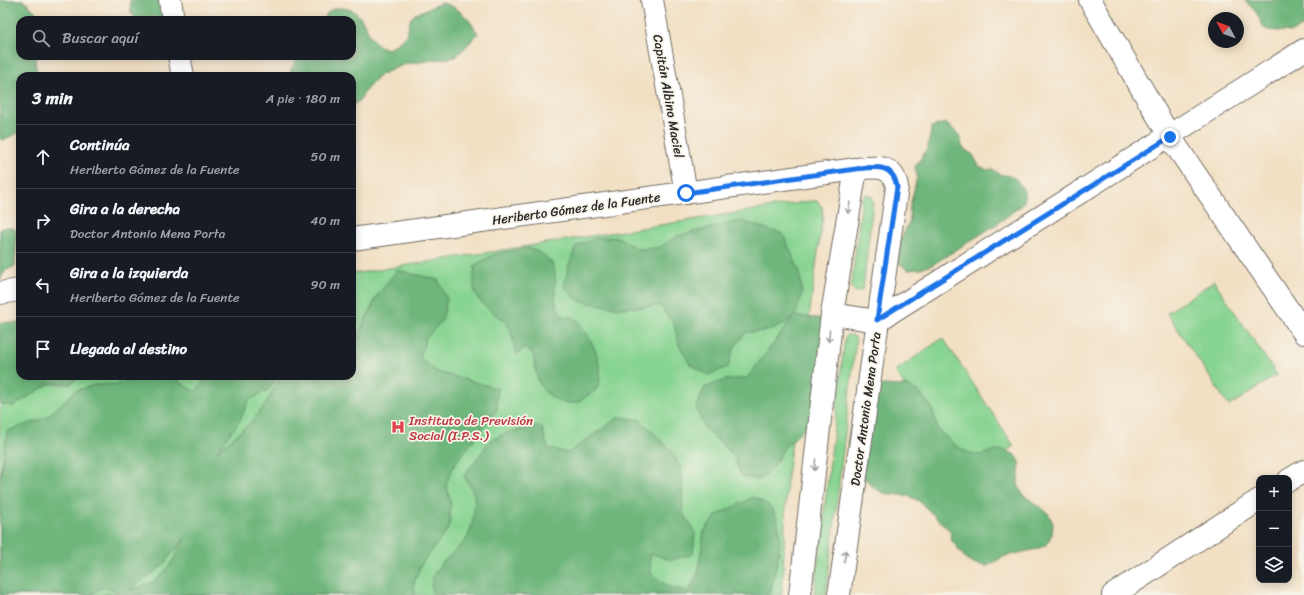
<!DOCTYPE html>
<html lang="es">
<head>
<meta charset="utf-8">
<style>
	:root { --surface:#171b24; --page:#242831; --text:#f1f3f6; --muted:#9ea1a6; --line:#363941 }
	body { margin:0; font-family:Sriracha,sans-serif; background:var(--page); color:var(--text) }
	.controls { position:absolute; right:12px; bottom:12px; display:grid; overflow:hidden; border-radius:8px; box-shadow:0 2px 10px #0003 }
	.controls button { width:36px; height:36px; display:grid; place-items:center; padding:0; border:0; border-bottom:1px solid var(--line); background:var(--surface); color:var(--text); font:20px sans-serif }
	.compass { position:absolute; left:1208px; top:12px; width:36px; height:36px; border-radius:50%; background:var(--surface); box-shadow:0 2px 10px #0003; rotate:311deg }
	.stop { position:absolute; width:12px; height:12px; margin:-9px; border:3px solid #1a73e8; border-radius:50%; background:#fff }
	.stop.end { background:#1a73e8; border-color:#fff; box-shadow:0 1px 4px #0008 }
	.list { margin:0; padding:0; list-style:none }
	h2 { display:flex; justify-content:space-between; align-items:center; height:52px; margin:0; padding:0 16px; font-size:17px }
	h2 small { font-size:13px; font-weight:400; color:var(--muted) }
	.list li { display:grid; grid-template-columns:26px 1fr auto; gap:12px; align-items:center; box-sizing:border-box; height:64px; padding:0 16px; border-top:1px solid var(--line) }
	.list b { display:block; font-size:15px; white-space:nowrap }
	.list p { margin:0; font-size:13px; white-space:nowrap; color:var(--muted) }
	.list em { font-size:13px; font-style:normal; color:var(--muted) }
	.icon { flex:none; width:22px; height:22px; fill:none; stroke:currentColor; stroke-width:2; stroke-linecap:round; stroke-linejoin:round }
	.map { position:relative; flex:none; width:1304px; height:595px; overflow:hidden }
	.search { position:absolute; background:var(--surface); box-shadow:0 2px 10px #0003; left:16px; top:16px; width:340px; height:44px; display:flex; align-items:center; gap:10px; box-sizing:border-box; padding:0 14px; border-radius:12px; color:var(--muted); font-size:15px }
	.panel { position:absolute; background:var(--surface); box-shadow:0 2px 10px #0003; left:16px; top:72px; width:340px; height:308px; border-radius:12px }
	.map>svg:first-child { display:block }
	.green { fill:#88d492; stroke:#5a805e }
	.forest { fill:#6eb67c; stroke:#4c7054; fill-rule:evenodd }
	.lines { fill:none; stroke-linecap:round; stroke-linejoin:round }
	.minor-casing { stroke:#716a61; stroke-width:24 }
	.minor { stroke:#fff; stroke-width:22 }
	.oneway { stroke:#a0a0a0 }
	.route { stroke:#1a73e8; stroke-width:5 }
	.labels { text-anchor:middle; stroke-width:3.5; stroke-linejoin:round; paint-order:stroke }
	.street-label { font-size:13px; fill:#2b2b2b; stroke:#f7f3e8 }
	.health-label { font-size:13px; fill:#be3a42; stroke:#f7f3e8; text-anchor:start }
</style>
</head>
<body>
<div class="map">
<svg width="1304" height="595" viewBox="0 0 1304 595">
	<rect width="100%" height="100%" fill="#f7f3e8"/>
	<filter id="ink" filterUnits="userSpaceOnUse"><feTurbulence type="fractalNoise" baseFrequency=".025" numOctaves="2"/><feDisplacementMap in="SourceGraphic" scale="8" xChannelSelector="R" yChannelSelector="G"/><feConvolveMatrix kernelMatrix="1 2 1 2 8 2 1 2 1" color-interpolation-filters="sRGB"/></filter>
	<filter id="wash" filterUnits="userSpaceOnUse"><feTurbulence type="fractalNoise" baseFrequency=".012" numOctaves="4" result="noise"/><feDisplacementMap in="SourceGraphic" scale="16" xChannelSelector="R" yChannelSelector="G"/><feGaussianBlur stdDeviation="0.9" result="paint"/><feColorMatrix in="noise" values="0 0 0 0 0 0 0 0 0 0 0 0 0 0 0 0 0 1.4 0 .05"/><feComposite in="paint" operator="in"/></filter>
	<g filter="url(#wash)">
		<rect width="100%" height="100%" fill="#f2e0c4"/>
		<!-- green -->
		<g class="green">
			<polygon points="866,194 872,197 873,202 863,289 858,292 855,292 851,287 862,198"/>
			<polygon points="811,201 817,201 822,207 823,215 787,478 782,595 0,595 0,330 20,376 352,376 352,274"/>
			<polygon points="1214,281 1277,375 1229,406 1167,313"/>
			<polygon points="847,335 853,335 856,339 826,595 814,595 845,337"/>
			<polygon points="943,338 1014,446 966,478 895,371"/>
		</g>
		<!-- forest -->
		<g class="forest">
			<polygon points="0,0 23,0 35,11 39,20 20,20 20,56 36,56 35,63 38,76 20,76 20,132 3,140 0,139"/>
			<polygon points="130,0 167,0 167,20 160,20 154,16 147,20 137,20 131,13"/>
			<polygon points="1244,0 1304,0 1304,26 1291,32 1269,30 1264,28 1256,12"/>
			<path d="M441,3C457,5 471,20 478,34L456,57L405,64L380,75L365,91L360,100L352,106V76H290L291,69L299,56H352V20H324C327,4 351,5 360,17C370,30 368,44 388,49L398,43L406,35L411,18L415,14Z"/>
			<path d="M945,123L958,133L963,148L973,155L979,166L987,170L993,169C1001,176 1000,174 1010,176C1017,178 1022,187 1025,193L1024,203L997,224L932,265L920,269L908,270L898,262L900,241L910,220L909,210L917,177L915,167L927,149L932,127Z"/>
			<path d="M741,221L783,234L800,272L802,295L795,316L826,319L814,420L784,448L774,466L760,480L741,476L734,456L705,428L696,409L704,388L725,380L747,378L793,318C775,331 768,332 746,332L734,348L728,367L708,375L690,364L679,345L674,324L660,306L620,308L578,301L564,286L569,265L576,246L596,238L618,237L637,249L659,248L677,236Z"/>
			<path d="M4,227L15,229C18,236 15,257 15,266L5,271L0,280V230Z"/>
			<path d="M528,248C575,262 542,293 563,317H574C589,332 609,369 596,390C594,392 591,393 588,395C585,397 582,400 578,402C565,407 547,397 541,386C535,377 535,364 533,353L524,348L517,355C513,345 513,334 508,325C505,321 500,318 496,315C473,297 472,295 475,265L495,254Z"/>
			<path d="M397,270L438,280L447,299L442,320L426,338L420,358L437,372L497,388V410L455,464L446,484L451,505L449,528L422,563L414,583L415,595H103L120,591L103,587L90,595H0V480L7,431L46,418L75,391L95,385L117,384L138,377L137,376H188L176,380L195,392L204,382L192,376H279L268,390L249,400L240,420L217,451L249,424L264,407L281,376H352V336L359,333L377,296ZM185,538C170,566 163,584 129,590L161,567Z"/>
			<polygon points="0,322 20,323 20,376 80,376 70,384 49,384 13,406 0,404"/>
			<polygon points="883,385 907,386 918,391 932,408 938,430 956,446 971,454 981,455 992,451 1003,450 1014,454 1020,463 1018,484 1022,494 1048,513 1053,523 1052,534 1047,544 1037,549 1005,556 987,566 976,564 966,559 952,541 950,531 919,501 908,496 883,493 873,487 850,461 848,439 850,428 862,410 872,389"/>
			<path d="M619,417L640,420L670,449L681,468L683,513L695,532L693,554L670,560L650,553L651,574L668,586L688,592L698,573L704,531L717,515L754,497C759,500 769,504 772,509C788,532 775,570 770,595H433C425,569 452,557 466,540C472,532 476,505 474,495C472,489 467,482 464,476L491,440L510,432L541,426L548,448L568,453Z"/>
		</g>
	</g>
	<g filter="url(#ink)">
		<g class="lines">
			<defs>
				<g id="minor">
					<polyline points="170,0 173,20"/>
					<polyline points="652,0 686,193"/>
					<polyline points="1090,0 1170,137 1304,333"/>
					<polyline points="179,56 183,76"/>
					<path d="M352,239L856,169C874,167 893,163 897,187L839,595"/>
					<polyline points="0,293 20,290"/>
					<polyline points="832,314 877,321 1304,50"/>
					<polyline points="1289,480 1304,471"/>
					<polyline points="800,595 832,314 856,169"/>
					<polyline points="1113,595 1259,500"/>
				</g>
			</defs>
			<!-- minor casing -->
			<use href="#minor" class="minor-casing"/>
			<!-- minor -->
			<use href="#minor" class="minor"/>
		</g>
		<!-- one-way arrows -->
		<defs><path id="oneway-shaft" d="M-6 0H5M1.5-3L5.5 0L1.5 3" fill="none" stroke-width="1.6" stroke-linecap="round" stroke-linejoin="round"/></defs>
		<g class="oneway">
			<use href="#oneway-shaft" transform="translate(849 208) rotate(99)"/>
			<use href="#oneway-shaft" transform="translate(829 336) rotate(96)"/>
			<use href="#oneway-shaft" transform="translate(815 465) rotate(96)"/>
			<use href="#oneway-shaft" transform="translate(845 556) rotate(-82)"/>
		</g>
	</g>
	<g class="lines" filter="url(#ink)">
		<!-- route -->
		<path class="route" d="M686,193L856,169C875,167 893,163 897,187L877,320L1170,137"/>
	</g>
	<!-- icons -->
	<defs>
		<symbol id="hospital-bare" viewBox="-9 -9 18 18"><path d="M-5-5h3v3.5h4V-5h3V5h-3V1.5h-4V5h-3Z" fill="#e0444e" stroke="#f7f3e8" stroke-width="2.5" paint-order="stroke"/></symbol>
	</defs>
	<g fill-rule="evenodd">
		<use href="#hospital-bare" x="388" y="417" width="20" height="20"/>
	</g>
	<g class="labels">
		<!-- street labels -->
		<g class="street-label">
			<text transform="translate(669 96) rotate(80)" y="5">Capitán Albino Maciel</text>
			<text transform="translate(576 208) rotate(-8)" y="5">Heriberto Gómez de la Fuente</text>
			<text transform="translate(865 409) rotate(-82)" y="5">Doctor Antonio Mena Porta</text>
		</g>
		<!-- health labels -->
		<g class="health-label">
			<text x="409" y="425">Instituto de Previsión<tspan x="409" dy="15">Social (I.P.S.)</tspan></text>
		</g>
	</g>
</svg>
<div class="controls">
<button>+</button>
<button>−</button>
<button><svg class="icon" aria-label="layers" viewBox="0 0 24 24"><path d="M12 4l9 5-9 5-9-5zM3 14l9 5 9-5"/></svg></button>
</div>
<svg class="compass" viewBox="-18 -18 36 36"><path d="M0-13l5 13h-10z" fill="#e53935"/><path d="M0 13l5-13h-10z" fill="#9ea1a6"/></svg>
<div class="stop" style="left:686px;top:193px"></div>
<div class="stop end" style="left:1170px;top:137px"></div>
<div class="search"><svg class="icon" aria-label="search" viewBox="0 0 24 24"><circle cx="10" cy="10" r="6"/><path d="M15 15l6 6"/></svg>Buscar aquí</div>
<section class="panel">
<h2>3 min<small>A pie · 180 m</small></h2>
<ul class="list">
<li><svg class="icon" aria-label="ahead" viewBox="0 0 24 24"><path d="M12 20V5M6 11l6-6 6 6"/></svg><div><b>Continúa</b><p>Heriberto Gómez de la Fuente</p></div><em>50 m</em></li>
<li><svg class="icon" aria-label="right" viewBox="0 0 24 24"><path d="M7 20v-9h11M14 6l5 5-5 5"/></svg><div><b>Gira a la derecha</b><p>Doctor Antonio Mena Porta</p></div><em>40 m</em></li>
<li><svg class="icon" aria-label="left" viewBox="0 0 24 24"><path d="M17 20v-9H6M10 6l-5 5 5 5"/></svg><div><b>Gira a la izquierda</b><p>Heriberto Gómez de la Fuente</p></div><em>90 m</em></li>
<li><svg class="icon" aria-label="arrive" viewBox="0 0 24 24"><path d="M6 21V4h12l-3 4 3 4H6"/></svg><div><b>Llegada al destino</b></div></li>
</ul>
</section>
</div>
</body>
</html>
